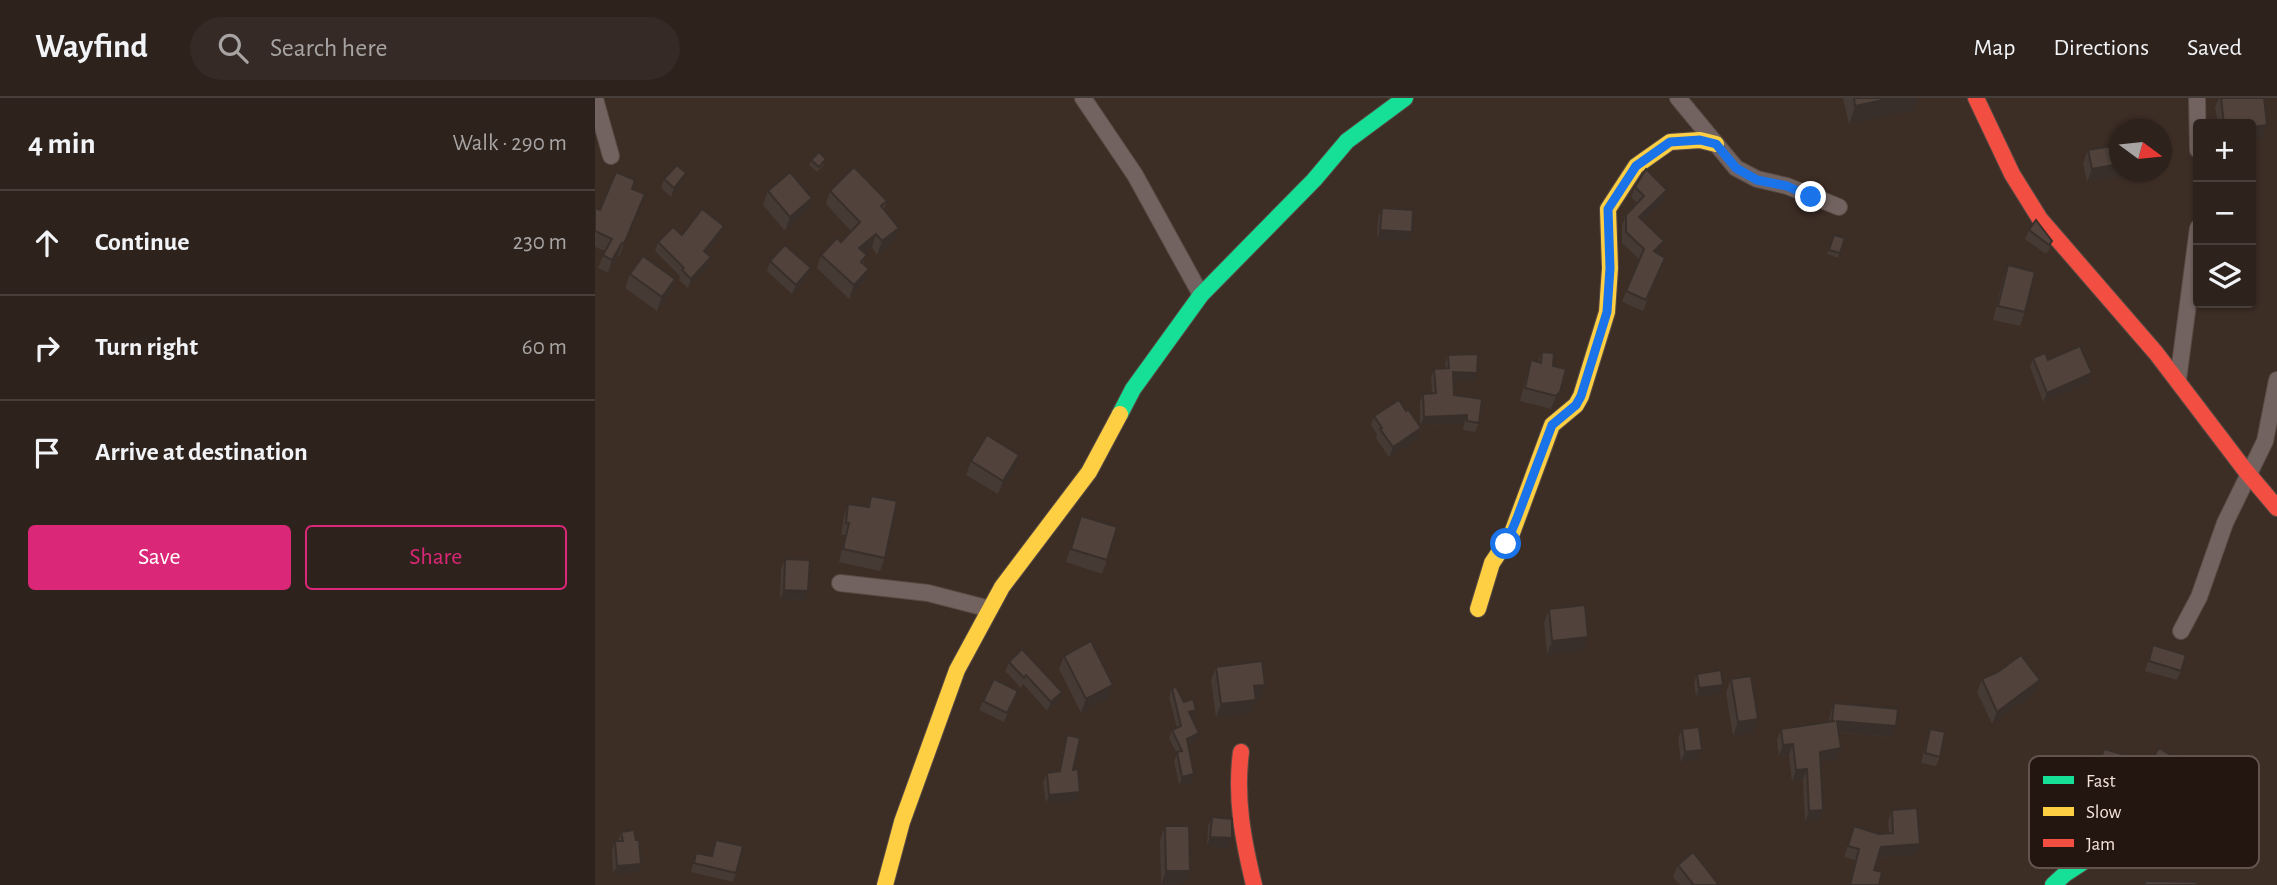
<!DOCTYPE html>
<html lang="en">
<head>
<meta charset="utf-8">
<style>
	:root { --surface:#2d221c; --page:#352a25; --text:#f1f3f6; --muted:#a7a4a3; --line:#483f3b; --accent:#db2777 }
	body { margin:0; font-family:"Alegreya Sans",sans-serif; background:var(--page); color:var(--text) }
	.controls { position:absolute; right:21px; top:21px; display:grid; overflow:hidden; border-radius:7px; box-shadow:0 2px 5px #0004 }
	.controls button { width:63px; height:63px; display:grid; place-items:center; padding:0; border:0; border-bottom:2px solid var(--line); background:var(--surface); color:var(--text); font:35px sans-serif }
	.compass { position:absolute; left:1514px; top:21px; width:63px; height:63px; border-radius:50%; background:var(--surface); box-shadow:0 2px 5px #0004; rotate:105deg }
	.stop { position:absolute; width:21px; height:21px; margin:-16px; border:5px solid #1a73e8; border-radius:50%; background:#fff }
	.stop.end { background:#1a73e8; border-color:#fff; box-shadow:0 2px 7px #0008 }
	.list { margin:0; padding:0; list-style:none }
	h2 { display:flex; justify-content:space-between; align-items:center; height:91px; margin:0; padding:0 28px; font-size:30px }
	h2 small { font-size:23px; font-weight:400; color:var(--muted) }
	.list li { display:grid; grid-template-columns:46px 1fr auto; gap:21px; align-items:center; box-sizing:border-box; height:105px; padding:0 28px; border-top:2px solid var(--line) }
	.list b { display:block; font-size:26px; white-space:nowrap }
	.list em { font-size:23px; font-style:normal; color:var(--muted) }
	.actions { display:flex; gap:14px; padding:21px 28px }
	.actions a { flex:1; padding:16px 0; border:2px solid var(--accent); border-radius:7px; text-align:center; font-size:24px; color:var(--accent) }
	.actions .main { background:var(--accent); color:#fff }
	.icon { flex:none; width:38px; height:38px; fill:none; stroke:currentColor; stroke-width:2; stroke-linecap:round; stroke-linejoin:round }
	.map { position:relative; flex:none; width:1682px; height:787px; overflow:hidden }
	header { display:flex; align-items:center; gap:42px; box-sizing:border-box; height:98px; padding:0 35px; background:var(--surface); border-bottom:2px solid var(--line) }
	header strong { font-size:33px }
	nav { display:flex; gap:38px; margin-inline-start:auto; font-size:24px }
	.search { width:490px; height:63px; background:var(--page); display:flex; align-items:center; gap:18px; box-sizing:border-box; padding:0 24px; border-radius:38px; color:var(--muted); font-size:26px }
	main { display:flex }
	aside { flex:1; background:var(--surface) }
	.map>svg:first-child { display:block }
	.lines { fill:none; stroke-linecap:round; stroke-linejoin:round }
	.street-casing { stroke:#584b44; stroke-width:18 }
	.fast-casing { stroke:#584b44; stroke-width:18 }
	.slow-casing { stroke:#584b44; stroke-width:18 }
	.jam-casing { stroke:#584b44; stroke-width:18 }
	.street { stroke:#726360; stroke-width:16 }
	.fast { stroke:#16e098; stroke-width:16 }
	.slow { stroke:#ffcf43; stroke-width:16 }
	.jam { stroke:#f24e42; stroke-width:16 }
	.wall { fill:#463a34 }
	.shaded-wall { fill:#392f2a }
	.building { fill:#51433c; stroke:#392f2a; stroke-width:2 }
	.route { stroke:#1a73e8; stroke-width:9 }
	.key { fill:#231610; stroke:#62544d; stroke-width:2 }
	.key-label { font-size:19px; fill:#f5e3da }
</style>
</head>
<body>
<header>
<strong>Wayfind</strong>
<div class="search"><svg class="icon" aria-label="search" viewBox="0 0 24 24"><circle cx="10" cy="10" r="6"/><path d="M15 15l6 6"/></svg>Search here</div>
<nav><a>Map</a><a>Directions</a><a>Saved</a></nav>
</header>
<main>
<aside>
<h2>4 min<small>Walk · 290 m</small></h2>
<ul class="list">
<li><svg class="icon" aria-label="ahead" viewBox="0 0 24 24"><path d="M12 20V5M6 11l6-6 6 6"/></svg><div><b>Continue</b></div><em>230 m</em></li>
<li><svg class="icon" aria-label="right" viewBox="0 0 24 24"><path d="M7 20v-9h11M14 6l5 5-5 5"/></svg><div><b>Turn right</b></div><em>60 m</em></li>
<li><svg class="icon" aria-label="arrive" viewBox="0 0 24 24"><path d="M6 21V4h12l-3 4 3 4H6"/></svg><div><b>Arrive at destination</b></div></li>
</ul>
<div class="actions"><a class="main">Save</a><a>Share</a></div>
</aside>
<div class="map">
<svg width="1682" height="787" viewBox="0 0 1682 787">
	<rect width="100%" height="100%" fill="#3c2d25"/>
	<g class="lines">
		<defs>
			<g id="street">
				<polyline points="488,0 540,77 606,197"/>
				<polyline points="1083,0 1141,70 1162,81 1192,88 1244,109"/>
				<polyline points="1602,0 1603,52"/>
				<polyline points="0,1 16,58"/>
				<polyline points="1583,282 1603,130"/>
				<polyline points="245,485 333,495 395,511"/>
				<polyline points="1586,533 1604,499 1630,425 1670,343 1682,282"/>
			</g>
			<g id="fast">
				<polyline points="525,316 538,291 606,197 719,82 752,43 810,0"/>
				<polyline points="1458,787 1470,776 1511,749 1548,714 1563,706 1590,709 1609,696"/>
			</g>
			<g id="slow">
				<polyline points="883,511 897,465 917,435 957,327 981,307 986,298 1012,214 1015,170 1013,111 1041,68 1075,44 1105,42 1121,46"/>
				<polyline points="290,787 307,724 362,572 407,489 494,374 525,316"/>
			</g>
			<g id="jam">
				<polyline points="1381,0 1417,76 1445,121 1561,255 1650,372 1682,410"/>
				<path d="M646,654C640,700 648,742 659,787"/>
			</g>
		</defs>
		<!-- street casing -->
		<use href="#street" class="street-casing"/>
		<!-- fast casing -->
		<use href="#fast" class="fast-casing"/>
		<!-- slow casing -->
		<use href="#slow" class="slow-casing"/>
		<!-- jam casing -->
		<use href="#jam" class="jam-casing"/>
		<!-- street -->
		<use href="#street" class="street"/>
		<!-- fast -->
		<use href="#fast" class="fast"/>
		<!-- slow -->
		<use href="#slow" class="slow"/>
		<!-- jam -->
		<use href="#jam" class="jam"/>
	</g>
	<!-- wall -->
	<g class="wall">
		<polygon points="1248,0 1323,0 1319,12 1254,26"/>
		<polygon points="1624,0 1669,0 1672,27 1668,40 1656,26 1623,26 1620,9"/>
		<polygon points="1493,52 1541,76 1492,84 1488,65"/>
		<polygon points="216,62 230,66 222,74 214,67"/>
		<polygon points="69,81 88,85 76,99 66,90"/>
		<polygon points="1040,89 1068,103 1047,123 1065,154 1063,156 1070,160 1048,213 1027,204 1044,161 1027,145 1027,127 1031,117 1042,105 1036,99"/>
		<polygon points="37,91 50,96 24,159 23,158 13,175 3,170 10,153 0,149 0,110 5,112"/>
		<polygon points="173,93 212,113 190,133 168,107"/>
		<polygon points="235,93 292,103 289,111 299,143 282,157 277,149 269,155 269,184 254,201 222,170 226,157 246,144 256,133 231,106"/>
		<polygon points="787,110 817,134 813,143 782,141 783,120"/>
		<polygon points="1434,132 1457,143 1454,152 1451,156 1430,141"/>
		<polygon points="87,137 125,137 111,155 116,159 112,169 93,190 84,182 85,178 60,153 63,144"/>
		<polygon points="1239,137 1250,140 1243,160 1232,156"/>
		<polygon points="175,163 216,170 212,179 197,196 172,173"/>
		<polygon points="1413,168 1430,214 1425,228 1398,222 1408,181"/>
		<polygon points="35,176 80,181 75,195 62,213 30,190"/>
		<polygon points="947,254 958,268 965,294 960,307 956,311 925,303 932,275 936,262 943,264"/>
		<polygon points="853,257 879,283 858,282 859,297 884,325 880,334 868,332 869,326 825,327 825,304 828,296 837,295 836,279 839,271 851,270 850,265"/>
		<polygon points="1438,260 1453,262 1494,284 1448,304 1435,269"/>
		<polygon points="811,313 826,330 823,340 794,359 781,340 782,337 776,327 779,318"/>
		<polygon points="376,363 419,371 403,396 371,377"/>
		<polygon points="276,398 290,460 285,473 244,464 250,437 246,437 249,418 253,406 272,409"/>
		<polygon points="486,418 512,462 507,476 471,464"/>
		<polygon points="190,461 213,493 210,502 185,501 186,470"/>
		<polygon points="954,511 988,553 952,557 949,525"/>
		<polygon points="1558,547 1586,573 1582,582 1550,573"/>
		<polygon points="427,551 464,603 452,613 428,586 426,590 410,573 414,564"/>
		<polygon points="469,558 518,587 513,600 486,615 464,571"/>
		<polygon points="621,569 670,587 665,601 661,601 656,616 621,620 616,582"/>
		<polygon points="1102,576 1125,596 1101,599 1099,585"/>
		<polygon points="1136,581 1158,635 1138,638 1131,595"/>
		<polygon points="1387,581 1445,582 1440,595 1397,626 1382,594"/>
		<polygon points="577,590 598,620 604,635 601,643 593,647 599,676 596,685 584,687 579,663 582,656 574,640 577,632 582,630 574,599"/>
		<polygon points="423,593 409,624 384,612 388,603"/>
		<polygon points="1239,605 1297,639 1244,635 1246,650 1242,661 1226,664 1228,712 1224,723 1210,724 1208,682 1197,684 1194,657 1184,658 1182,642 1186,631 1234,624 1235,617"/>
		<polygon points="1087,631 1103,661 1086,664 1083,640"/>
		<polygon points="1335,631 1345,659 1341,668 1326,665 1332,640"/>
		<polygon points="472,637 478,672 482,703 451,706 448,684 452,675 464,674 469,646"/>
		<polygon points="1509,651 1524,679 1520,688 1516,687 1511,703 1479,692 1489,657 1505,661"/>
		<polygon points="1577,658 1603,685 1587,695 1578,694 1562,683 1559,688 1547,681 1551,671"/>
		<polygon points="1297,712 1325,746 1321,757 1283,760 1279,772 1284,787 1254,787 1260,762 1249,759 1259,728 1284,736 1294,735 1293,723"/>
		<polygon points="617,719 634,750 612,748 613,728"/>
		<polygon points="1451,725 1498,731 1476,755 1471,750 1465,757 1446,739"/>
		<polygon points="570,728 595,773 590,786 566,787 565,742"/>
		<polygon points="26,734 46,766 43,775 18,776 17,752 20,743 23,743"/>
		<polygon points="121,742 141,775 138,784 96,774 101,755 116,758"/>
		<polygon points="1083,767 1124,787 1085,787 1078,779"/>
	</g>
	<!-- shaded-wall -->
	<g class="shaded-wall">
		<polygon points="1297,0 1323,0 1319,12 1254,26 1260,8"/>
		<polygon points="1672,27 1668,40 1656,41 1656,29"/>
		<polygon points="1524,66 1524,74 1542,74 1541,76 1492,84 1497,71"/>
		<polygon points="91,75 88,85 76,99 79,90"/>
		<polygon points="1072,92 1068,103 1040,130 1044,119"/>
		<polygon points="50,96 45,110 24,159 29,146"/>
		<polygon points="217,100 212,113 190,133 195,119"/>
		<polygon points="129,128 125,137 106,162 109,153"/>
		<polygon points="304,130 299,143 282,157 287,143"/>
		<polygon points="785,132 817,134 813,143 782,141"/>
		<polygon points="281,136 277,149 259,163 264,150"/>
		<polygon points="1069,143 1065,154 1055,164 1059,153"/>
		<polygon points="27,145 23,158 13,175 17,162"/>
		<polygon points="116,159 112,169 93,190 96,181"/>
		<polygon points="216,170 212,179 197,196 201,187"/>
		<polygon points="274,171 269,184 254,201 259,187"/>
		<polygon points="80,181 75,195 62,213 67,199"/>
		<polygon points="858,274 882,275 879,283 855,282"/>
		<polygon points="1497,275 1494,284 1448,304 1452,295"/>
		<polygon points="965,294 960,307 956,311 961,298"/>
		<polygon points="872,317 869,326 825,327 829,319"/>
		<polygon points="826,330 823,340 794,359 798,349"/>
		<polygon points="424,357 419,371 403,396 408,383"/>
		<polygon points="189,492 213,493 210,502 185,501"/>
		<polygon points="993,539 988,553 952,557 957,543"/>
		<polygon points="1445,582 1440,595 1397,626 1402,614"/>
		<polygon points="518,587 513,600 486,615 491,601"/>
		<polygon points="670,587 665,601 654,602 659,588"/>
		<polygon points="1128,587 1125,596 1101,599 1104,590"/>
		<polygon points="467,594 464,603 452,613 456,604"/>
		<polygon points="661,602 656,616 621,620 626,606"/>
		<polygon points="601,612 598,620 591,622 594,614"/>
		<polygon points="1163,621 1158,635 1138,638 1143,624"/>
		<polygon points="1242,623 1301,628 1297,639 1238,634"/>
		<polygon points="604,635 601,643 589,649 592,641"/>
		<polygon points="1198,646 1194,657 1184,658 1188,647"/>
		<polygon points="1246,650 1242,661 1221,665 1225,654"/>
		<polygon points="1107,652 1103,661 1086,664 1090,654"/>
		<polygon points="1212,671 1208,682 1197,684 1201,672"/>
		<polygon points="1606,675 1603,685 1587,695 1578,694 1581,685"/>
		<polygon points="599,676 596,685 584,687 587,679"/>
		<polygon points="485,694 482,703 451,706 454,697"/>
		<polygon points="1228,712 1224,723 1210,724 1214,713"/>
		<polygon points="1503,718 1498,731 1476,755 1481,741"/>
		<polygon points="1476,737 1471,750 1465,757 1470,743"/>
		<polygon points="615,739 637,740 634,750 612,748"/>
		<polygon points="1325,746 1321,757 1282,760 1286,749"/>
		<polygon points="46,766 43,775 18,776 22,768"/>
		<polygon points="571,773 595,773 590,786 566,787"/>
	</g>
	<!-- building -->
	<g class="building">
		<polygon points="1259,0 1297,0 1260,8"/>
		<polygon points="1626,0 1669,0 1672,27 1656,29 1656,26 1629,26"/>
		<polygon points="1524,47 1524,66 1497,71 1493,52"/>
		<polygon points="224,54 231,61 224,69 216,62"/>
		<polygon points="82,67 91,75 79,90 69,81"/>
		<polygon points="259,69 292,103 286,108 304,130 287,143 281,136 264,150 272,157 266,164 274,171 259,187 226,157 242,140 246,144 265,124 235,93"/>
		<polygon points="1051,71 1072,92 1044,119 1069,143 1059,153 1070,160 1051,202 1031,193 1049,151 1031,134 1031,117 1049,98 1040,89"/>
		<polygon points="21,74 40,82 37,91 50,96 29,146 27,145 17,162 8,157 17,141 0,133 0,110 5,112"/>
		<polygon points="195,74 217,100 195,119 173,93"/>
		<polygon points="787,110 818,112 817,134 785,132"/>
		<polygon points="107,111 129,128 109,153 116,159 96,181 87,172 89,170 63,144 78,129 87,137"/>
		<polygon points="1441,122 1457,143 1454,147 1434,132"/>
		<polygon points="1239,137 1250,140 1245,155 1234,152"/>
		<polygon points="190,147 216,170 201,187 175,163"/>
		<polygon points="48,158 80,181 67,199 35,176"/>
		<polygon points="1413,167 1440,174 1430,214 1403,208"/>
		<polygon points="1485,248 1497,275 1452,295 1438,260 1450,255 1453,262"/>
		<polygon points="947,254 959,255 958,268 971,271 965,294 961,298 930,290 936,262 946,265"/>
		<polygon points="883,256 882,275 858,274 859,297 887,301 884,325 872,323 872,317 829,319 828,296 841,295 839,271 854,270 853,257"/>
		<polygon points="804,302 811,313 813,311 826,330 798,349 785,331 787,330 779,318"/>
		<polygon points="392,337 424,357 408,383 376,363"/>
		<polygon points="276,398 302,403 290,460 248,451 254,425 251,425 253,406 274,409"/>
		<polygon points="486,418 522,429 512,462 476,451"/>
		<polygon points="190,461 215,462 213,493 189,492"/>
		<polygon points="990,507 993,539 957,543 954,511"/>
		<polygon points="496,543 518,587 491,601 469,558"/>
		<polygon points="1558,547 1591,557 1586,573 1554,563"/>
		<polygon points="427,551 467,594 456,604 431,577 429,580 414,564"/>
		<polygon points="1426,557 1445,582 1402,614 1387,581 1403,574"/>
		<polygon points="667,563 670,587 659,588 661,602 626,606 621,569"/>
		<polygon points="1126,572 1128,587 1104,590 1102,576"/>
		<polygon points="1156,578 1163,621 1143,624 1136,581"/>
		<polygon points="399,581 423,593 412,615 388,603"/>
		<polygon points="581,589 589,604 598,601 601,612 594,614 604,635 592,641 599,676 587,679 582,654 587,653 577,632 586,628 577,590"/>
		<polygon points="1239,605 1303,611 1301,628 1242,623 1246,650 1225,654 1228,712 1214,713 1212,671 1201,672 1198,646 1188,647 1186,631 1240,623 1237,623"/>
		<polygon points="1104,629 1107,652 1090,654 1087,631"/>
		<polygon points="1335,631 1350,634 1345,659 1330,655"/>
		<polygon points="472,637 485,640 478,672 483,671 485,694 454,697 452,675 465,673"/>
		<polygon points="1564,650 1577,658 1579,656 1606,675 1590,686 1581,685 1565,674 1562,678 1551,671"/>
		<polygon points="1509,651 1530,657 1524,679 1519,678 1514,693 1483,682 1489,657 1506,661"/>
		<polygon points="1322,710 1325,746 1286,749 1279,772 1287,774 1284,787 1255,787 1264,751 1253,748 1259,728 1284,736 1298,735 1297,712"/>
		<polygon points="617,719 637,721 637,740 615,739"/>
		<polygon points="570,728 594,728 595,773 571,773"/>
		<polygon points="39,732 41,742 44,742 46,766 22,768 20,743 28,743 26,734"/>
		<polygon points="121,742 148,748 141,775 99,765 101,755 117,758"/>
		<polygon points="1098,754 1124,787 1097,787 1098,786 1083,767"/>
		<polygon points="1550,783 1602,784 1602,787 1550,787"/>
	</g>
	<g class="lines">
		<!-- route -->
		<polyline class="route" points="911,446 922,420 957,327 981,307 986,298 1012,214 1015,170 1013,111 1041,68 1075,44 1105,42 1121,46 1141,70 1162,82 1192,88 1216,99"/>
	</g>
	<!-- legend -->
	<rect x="1434" y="658" width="230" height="112" rx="10" class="key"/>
	<rect x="1448" y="678" width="31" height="8" fill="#16e098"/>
	<rect x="1448" y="709" width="31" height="9" fill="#ffcf43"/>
	<rect x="1448" y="741" width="31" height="8" fill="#f24e42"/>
	<g class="key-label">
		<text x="1491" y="689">Fast</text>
		<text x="1491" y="720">Slow</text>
		<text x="1491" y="752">Jam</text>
	</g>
</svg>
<div class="controls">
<button>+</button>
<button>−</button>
<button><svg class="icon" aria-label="layers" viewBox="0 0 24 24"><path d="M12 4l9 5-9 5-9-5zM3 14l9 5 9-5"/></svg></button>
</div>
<svg class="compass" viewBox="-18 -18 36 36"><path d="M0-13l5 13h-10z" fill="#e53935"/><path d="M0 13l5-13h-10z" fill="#a7a4a3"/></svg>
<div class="stop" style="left:911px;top:446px"></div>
<div class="stop end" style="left:1216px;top:99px"></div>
</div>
</main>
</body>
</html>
